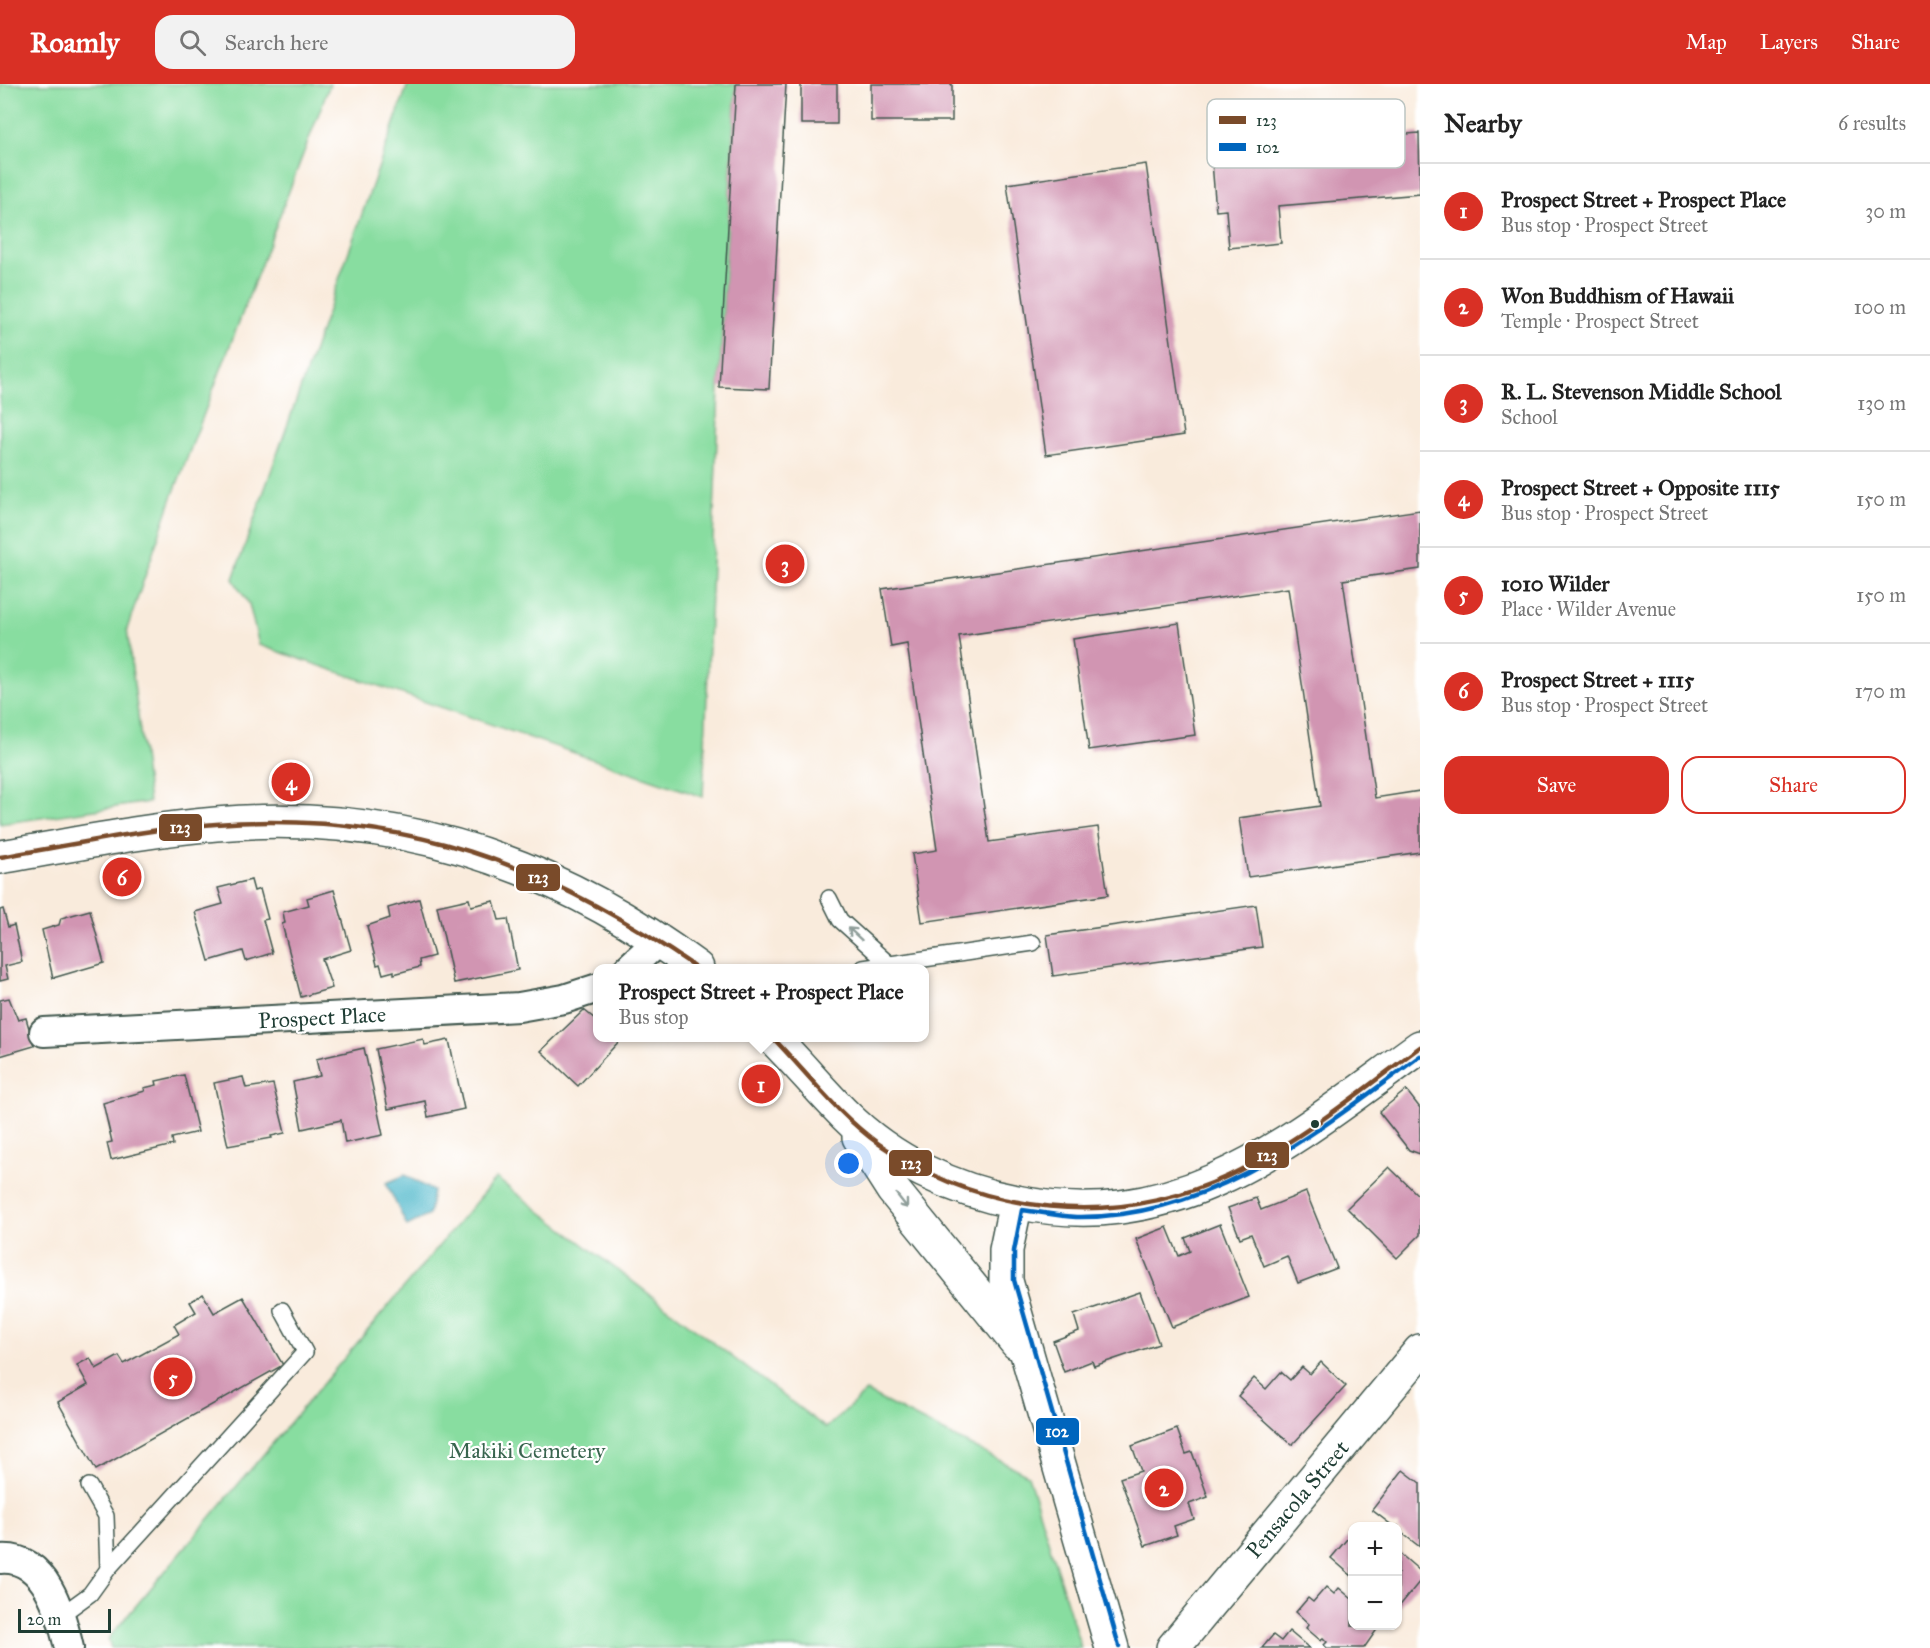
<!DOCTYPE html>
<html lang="en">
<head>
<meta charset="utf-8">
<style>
	:root { --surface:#fff; --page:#f2f2f2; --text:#222; --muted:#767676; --line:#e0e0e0; --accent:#d93025 }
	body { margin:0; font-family:"IM FELL Great Primer",serif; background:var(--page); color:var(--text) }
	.controls { position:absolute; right:18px; bottom:18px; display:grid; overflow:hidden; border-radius:12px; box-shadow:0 2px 4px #0004 }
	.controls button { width:54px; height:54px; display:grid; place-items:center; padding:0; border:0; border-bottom:2px solid var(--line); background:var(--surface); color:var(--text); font:30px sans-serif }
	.scale { position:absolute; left:18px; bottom:15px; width:93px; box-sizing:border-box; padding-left:6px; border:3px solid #1f3d34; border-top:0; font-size:16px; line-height:21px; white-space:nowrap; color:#1f3d34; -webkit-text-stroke:4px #fff; paint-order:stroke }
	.you { position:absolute; left:849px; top:1080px; width:21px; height:21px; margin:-15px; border:4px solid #fff; border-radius:50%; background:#1a73e8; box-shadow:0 0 0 9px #1a73e833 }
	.badge { display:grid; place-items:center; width:39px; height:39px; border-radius:50%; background:var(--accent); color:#fff; font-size:20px; font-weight:700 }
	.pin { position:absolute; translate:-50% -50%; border:3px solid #fff; box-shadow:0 2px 6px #0006 }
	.popup { position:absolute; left:593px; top:880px; width:336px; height:78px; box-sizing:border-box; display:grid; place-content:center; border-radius:12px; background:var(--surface); filter:drop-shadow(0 2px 4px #0005); font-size:20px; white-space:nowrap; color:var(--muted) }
	.popup b { font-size:22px; color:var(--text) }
	.popup::after { content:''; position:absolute; left:50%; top:100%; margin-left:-12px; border:12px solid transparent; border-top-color:var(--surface) }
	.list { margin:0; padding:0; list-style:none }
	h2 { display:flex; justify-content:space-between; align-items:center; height:78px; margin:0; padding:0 24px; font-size:26px }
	h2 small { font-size:20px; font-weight:400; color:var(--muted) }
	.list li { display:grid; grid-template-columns:39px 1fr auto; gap:18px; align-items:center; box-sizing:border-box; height:96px; padding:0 24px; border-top:2px solid var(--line) }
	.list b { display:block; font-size:22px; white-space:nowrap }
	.list p { margin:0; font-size:20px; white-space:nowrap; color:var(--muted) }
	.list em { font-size:20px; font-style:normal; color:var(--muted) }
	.actions { display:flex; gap:12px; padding:18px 24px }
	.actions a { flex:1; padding:14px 0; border:2px solid var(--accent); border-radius:18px; text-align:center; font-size:21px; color:var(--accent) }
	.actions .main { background:var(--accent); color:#fff }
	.icon { flex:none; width:33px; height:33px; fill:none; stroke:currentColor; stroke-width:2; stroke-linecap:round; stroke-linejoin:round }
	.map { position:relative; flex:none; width:1420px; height:1564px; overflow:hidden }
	header { display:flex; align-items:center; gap:36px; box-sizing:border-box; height:84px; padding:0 30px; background:var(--accent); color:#fff }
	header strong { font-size:28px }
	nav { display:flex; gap:33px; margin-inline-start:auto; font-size:21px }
	.search { width:420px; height:54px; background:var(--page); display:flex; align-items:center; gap:15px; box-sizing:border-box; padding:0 21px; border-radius:18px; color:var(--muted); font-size:22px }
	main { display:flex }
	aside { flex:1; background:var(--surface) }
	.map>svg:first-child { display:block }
	.green { fill:#88dda0; stroke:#548d6a; stroke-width:1.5 }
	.water { fill:#4db7ca; stroke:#367a7f; stroke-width:1.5 }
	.building { fill:#d195b2 }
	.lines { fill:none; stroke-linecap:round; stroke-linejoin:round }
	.service-casing { stroke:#40574d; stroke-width:18 }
	.minor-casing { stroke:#40574d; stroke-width:32 }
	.tertiary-casing { stroke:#40574d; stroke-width:36 }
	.secondary-casing { stroke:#40574d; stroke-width:36 }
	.service { stroke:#fff; stroke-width:15 }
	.minor { stroke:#fff; stroke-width:28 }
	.tertiary { stroke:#fff; stroke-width:33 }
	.secondary { stroke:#fff; stroke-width:33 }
	.bus-1-casing { stroke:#fff; stroke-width:9 }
	.bus-2-casing { stroke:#fff; stroke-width:9 }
	.bus-1 { stroke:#7a4b2a; stroke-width:4.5 }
	.bus-2 { stroke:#0065bd; stroke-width:4.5 }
	.oneway { stroke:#8f9e9a }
	.bus-dot { fill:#1f3d34; stroke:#fff; stroke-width:2 }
	.labels { text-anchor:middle; stroke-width:4.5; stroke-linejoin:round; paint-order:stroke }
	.street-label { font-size:22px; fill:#1f3d34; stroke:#fff }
	.park-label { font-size:22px; fill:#39654f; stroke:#fff }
	.key { fill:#fff; stroke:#bcc5c2; stroke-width:1.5 }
	.key-label { font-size:16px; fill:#1f3d34 }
	.line-badge { stroke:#fff; stroke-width:2 }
	.badge-label { font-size:16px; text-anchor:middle; font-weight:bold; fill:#fff }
</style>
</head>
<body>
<header>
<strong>Roamly</strong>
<div class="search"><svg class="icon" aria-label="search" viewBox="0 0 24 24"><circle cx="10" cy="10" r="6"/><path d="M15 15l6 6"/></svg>Search here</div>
<nav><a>Map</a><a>Layers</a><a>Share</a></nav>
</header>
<main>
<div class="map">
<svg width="1420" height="1564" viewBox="0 0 1420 1564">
	<rect width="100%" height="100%" fill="#fff"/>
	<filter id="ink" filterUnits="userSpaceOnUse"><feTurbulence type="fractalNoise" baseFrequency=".0167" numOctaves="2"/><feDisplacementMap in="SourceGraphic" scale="12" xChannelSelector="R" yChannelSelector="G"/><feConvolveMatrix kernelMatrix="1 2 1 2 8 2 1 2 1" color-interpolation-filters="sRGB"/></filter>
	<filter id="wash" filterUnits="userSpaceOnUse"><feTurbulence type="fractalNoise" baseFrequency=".008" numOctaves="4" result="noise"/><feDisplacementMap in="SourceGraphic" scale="24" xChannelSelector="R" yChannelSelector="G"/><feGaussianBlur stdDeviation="1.35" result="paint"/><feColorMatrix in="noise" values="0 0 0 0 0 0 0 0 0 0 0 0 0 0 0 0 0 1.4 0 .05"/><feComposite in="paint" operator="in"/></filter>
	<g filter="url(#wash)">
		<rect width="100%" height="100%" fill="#f9ebdc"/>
		<!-- green -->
		<g class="green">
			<polygon points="0,0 330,0 171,416 127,545 149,718 0,740"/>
			<polygon points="408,0 736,0 719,303 703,713 259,561 249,520 233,495"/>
			<polygon points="496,1094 826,1344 866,1308 1028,1391 1081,1564 111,1564 108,1555"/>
		</g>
		<!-- water -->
		<polygon class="water" points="405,1091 433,1107 429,1131 407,1142 386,1099"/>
		<g id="blocks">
			<!-- building -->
			<g class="building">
				<polygon points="736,0 786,0 769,305 719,303"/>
				<rect x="801" y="0" width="36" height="40"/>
				<rect x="871" y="0" width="81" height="37"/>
				<polygon points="1419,49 1420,110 1278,122 1281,159 1229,164 1226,126 1216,127 1211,66"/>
				<polygon points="1146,80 1184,351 1046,371 1007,100"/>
				<polygon points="1420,426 1420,485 1343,496 1375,714 1420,707 1420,768 1248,793 1239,734 1320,722 1288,504 959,552 989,758 1098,743 1108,811 922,838 912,770 937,766 907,560 891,563 882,505"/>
				<polygon points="1179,539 1195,651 1089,666 1073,555"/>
				<polygon points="251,796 254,807 260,805 268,835 263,836 272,869 246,877 243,867 209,877 195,828 223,820 218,804"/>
				<polygon points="334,806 351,866 322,875 332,904 301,913 282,840 285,839 283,828 309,821 307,814"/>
				<polygon points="419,815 434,872 419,876 420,883 394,890 394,887 383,890 380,880 377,881 367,842 390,834 388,824"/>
				<polygon points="469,815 471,822 494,817 499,836 508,835 518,886 454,899 437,822"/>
				<polygon points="1256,821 1262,863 1053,892 1047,851"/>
				<polygon points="3,825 8,843 14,841 22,878 5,882 8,895 0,897 0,826"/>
				<polygon points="90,826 104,879 53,894 42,846 59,841 61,834"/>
				<polygon points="9,914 18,936 26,934 34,962 0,972 0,916"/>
				<polygon points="584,926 595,935 598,932 598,954 622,954 578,1002 541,967"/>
				<polygon points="423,955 425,961 449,956 464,1025 428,1033 425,1017 388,1025 376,965"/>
				<polygon points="364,964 383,1051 345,1059 341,1036 302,1045 293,998 320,992 316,975"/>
				<polygon points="184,991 198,1048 172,1054 173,1061 111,1076 107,1059 112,1058 103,1019 145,1007 144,1004 157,1001 156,997"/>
				<polygon points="243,993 246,1004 273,1000 285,1049 271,1052 272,1054 228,1062 214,999"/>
				<polygon points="1406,1006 1420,1024 1420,1070 1409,1066 1379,1028"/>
				<polygon points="1389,1083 1420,1113 1420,1151 1397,1174 1347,1124"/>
				<polygon points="1306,1108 1337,1184 1298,1199 1287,1172 1264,1182 1251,1150 1240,1154 1228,1124 1256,1114 1261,1126"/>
				<polygon points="1220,1140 1249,1213 1172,1243 1136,1155 1167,1143 1179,1172 1190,1167 1185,1154"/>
				<polygon points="1140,1208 1159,1260 1094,1282 1092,1277 1064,1288 1053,1257 1079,1247 1074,1231"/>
				<polygon points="203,1210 214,1229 243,1213 283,1281 96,1386 58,1318 88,1301 77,1281 90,1274 96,1285 119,1272 124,1280 179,1250 174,1241 196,1228 190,1218"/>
				<polygon points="1321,1278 1346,1302 1292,1361 1238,1312 1254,1294 1266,1305 1281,1288 1290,1296 1302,1283 1310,1290"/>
				<polygon points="1177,1345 1186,1370 1192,1368 1208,1413 1189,1420 1194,1435 1174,1442 1177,1451 1145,1462 1120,1394 1141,1387 1132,1362"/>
				<polygon points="1403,1386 1420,1399 1420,1463 1398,1446 1398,1442 1393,1442 1372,1426"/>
				<polygon points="1352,1449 1352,1492 1331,1474"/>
				<polygon points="1398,1468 1420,1487 1420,1497 1398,1524"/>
				<polygon points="1326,1503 1334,1510 1339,1504 1352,1515 1352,1542 1378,1544 1364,1564 1327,1564 1324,1561 1327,1558 1323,1554 1321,1557 1306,1544 1309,1540 1296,1528 1308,1514 1313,1518"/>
				<polygon points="1289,1547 1309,1564 1262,1564 1273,1551 1281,1557"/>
			</g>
		</g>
	</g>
	<g filter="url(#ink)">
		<use href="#blocks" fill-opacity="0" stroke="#40574d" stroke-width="1.5"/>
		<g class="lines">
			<defs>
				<g id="service">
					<polyline points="829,814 840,836 889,880"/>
					<polyline points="863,884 1033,859"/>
					<polyline points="89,1402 106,1432 108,1485"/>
					<polyline points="61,1531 90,1510 108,1485 305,1268 282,1226"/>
				</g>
				<g id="minor">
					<polyline points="629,884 659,856"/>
					<polyline points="44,948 519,923 564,915 598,904"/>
					<path d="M0,1475C46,1471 61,1529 69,1564"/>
				</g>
				<g id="tertiary">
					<path d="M1016,1118C1183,1153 1295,1053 1420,963"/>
					<polyline points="1173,1564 1420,1267"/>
				</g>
				<g id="secondary">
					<path d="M0,773C72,761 144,746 216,740C395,724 555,778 697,884"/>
					<path d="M773,954C798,979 820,1006 845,1031C891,1077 953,1106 1016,1118L1006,1166V1197L1112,1564"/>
					<polyline points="859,1053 893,1106 1017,1259"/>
				</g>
			</defs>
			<!-- service casing -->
			<use href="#service" class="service-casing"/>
			<!-- minor casing -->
			<use href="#minor" class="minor-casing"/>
			<!-- tertiary casing -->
			<use href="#tertiary" class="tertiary-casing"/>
			<!-- secondary casing -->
			<use href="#secondary" class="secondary-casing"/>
			<!-- service -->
			<use href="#service" class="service"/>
			<!-- minor -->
			<use href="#minor" class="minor"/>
			<!-- tertiary -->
			<use href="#tertiary" class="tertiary"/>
			<!-- secondary -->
			<use href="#secondary" class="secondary"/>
			<defs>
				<g id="bus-1">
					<path d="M0,773C72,761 143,745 216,740C405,727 543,778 697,884"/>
					<path d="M773,954C807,989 838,1031 879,1060C981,1131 1115,1145 1228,1092C1298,1059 1359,1008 1420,963"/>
				</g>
				<path id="bus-2" d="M1119,1562L1014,1196V1167L1022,1126C1040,1128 1058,1132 1076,1133C1210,1135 1318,1047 1420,972"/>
			</defs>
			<!-- bus-1 casing -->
			<use href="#bus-1" class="bus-1-casing"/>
			<!-- bus-2 casing -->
			<use href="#bus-2" class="bus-2-casing"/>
			<!-- bus-1 -->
			<use href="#bus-1" class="bus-1"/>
			<!-- bus-2 -->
			<use href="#bus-2" class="bus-2"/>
		</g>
		<!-- one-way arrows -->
		<defs><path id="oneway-shaft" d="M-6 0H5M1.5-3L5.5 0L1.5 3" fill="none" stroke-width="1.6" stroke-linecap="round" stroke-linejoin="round" transform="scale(1.5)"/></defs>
		<g class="oneway">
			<use href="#oneway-shaft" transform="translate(855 850) rotate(-137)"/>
			<use href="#oneway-shaft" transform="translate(902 1117) rotate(52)"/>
		</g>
	</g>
	<!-- markers -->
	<circle class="bus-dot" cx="1315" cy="1040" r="5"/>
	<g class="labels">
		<!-- street labels -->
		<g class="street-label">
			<text transform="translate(322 933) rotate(-3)" y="8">Prospect Place</text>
			<text transform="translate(1297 1415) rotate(-50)" y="8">Pensacola Street</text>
		</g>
		<!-- park labels -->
		<g class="park-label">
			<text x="527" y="1374">Makiki Cemetery</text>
		</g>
	</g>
	<!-- legend -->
	<rect x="1207" y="15" width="198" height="69" rx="9" class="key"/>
	<rect x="1219" y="32" width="27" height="8" fill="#7a4b2a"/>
	<rect x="1219" y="59" width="27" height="8" fill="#0065bd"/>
	<g class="key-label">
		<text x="1256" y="42">123</text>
		<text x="1256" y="69">102</text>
	</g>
	<g class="line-badge">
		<rect x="158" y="729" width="45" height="29" rx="6" fill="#7a4b2a"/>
		<rect x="515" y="779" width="46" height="29" rx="6" fill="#7a4b2a"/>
		<rect x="1244" y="1057" width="46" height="28" rx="6" fill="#7a4b2a"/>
		<rect x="888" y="1065" width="45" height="28" rx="6" fill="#7a4b2a"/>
		<rect x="1035" y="1333" width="45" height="29" rx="6" fill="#0065bd"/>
	</g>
	<g class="badge-label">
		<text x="180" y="749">123</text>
		<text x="538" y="799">123</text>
		<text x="1267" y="1077">123</text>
		<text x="911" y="1085">123</text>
		<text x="1057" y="1353">102</text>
	</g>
</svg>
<div class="controls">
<button>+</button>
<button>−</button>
</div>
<div class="scale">20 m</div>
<div class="you"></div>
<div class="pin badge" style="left:761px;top:1000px">1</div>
<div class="popup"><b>Prospect Street + Prospect Place</b>Bus stop</div>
<div class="pin badge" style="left:1164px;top:1404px">2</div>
<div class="pin badge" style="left:785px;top:480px">3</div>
<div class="pin badge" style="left:291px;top:698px">4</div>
<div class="pin badge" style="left:173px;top:1293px">5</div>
<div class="pin badge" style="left:122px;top:793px">6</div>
</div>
<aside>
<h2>Nearby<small>6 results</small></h2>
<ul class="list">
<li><span class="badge">1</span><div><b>Prospect Street + Prospect Place</b><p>Bus stop · Prospect Street</p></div><em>30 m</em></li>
<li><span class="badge">2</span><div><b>Won Buddhism of Hawaii</b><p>Temple · Prospect Street</p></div><em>100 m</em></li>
<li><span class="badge">3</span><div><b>R. L. Stevenson Middle School</b><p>School</p></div><em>130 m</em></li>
<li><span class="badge">4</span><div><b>Prospect Street + Opposite 1115</b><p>Bus stop · Prospect Street</p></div><em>150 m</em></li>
<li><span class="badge">5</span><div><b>1010 Wilder</b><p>Place · Wilder Avenue</p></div><em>150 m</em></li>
<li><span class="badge">6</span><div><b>Prospect Street + 1115</b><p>Bus stop · Prospect Street</p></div><em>170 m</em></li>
</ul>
<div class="actions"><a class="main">Save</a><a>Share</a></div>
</aside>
</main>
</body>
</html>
